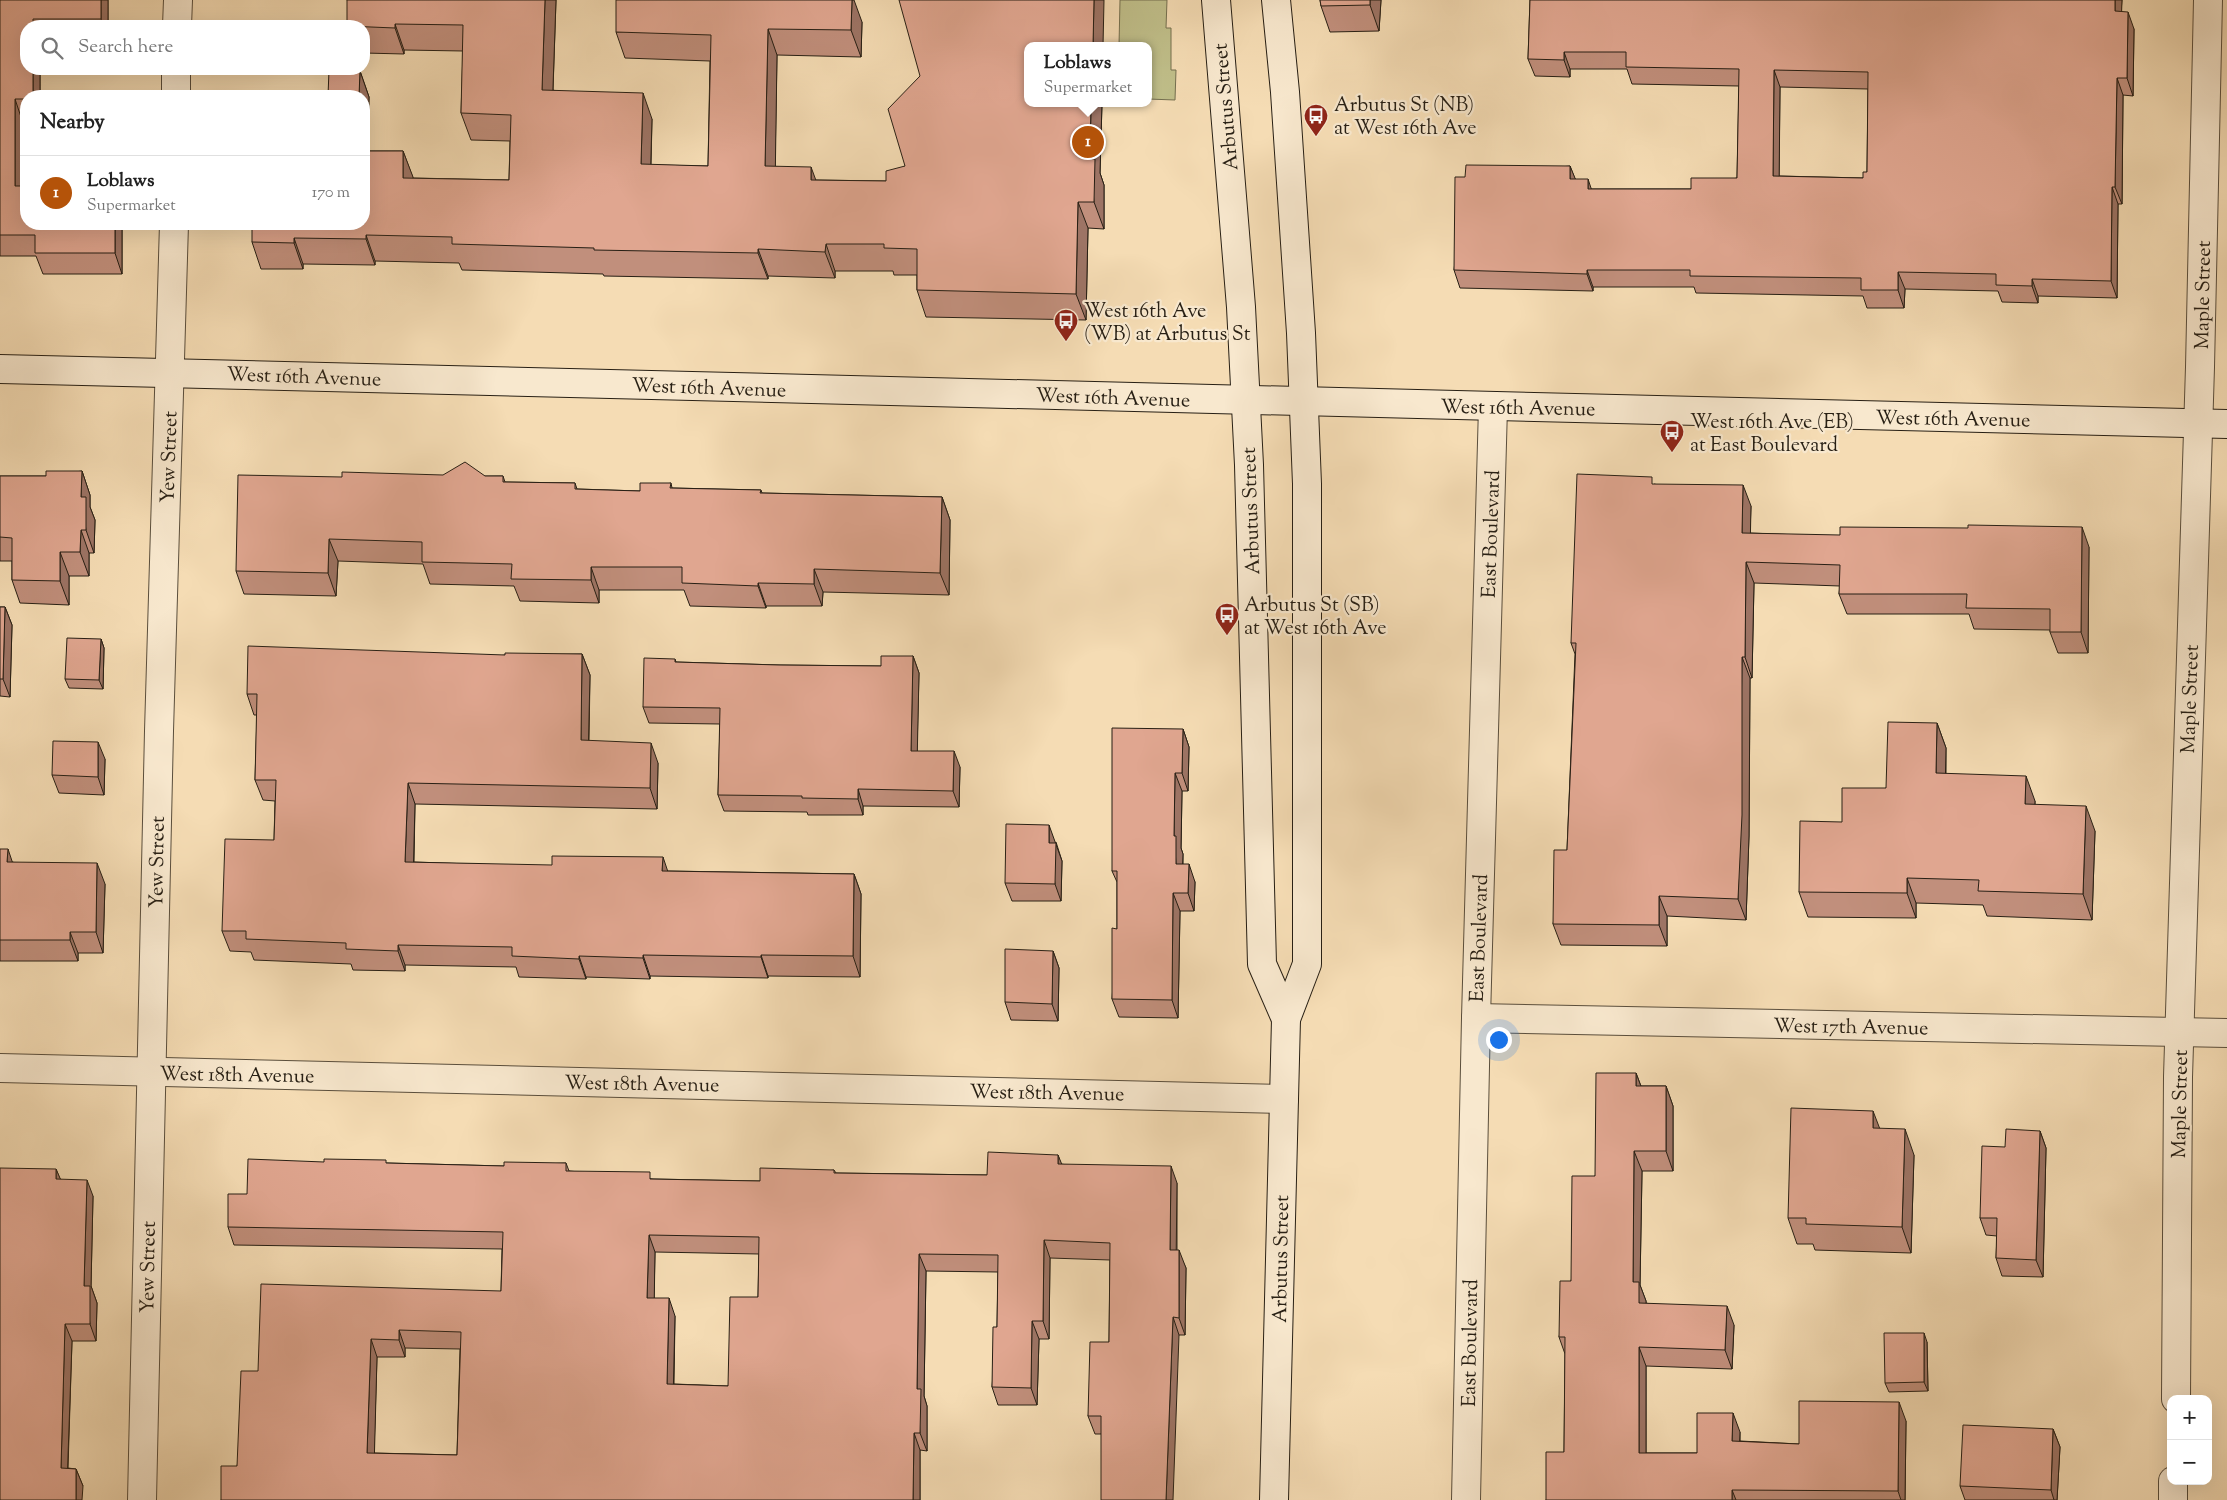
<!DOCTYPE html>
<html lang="en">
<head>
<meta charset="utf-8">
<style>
	:root { --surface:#fff; --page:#f2f2f2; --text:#222; --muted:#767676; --line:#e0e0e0; --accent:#b45309 }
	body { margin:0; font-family:"Sorts Mill Goudy",serif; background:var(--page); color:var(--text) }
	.controls { position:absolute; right:15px; bottom:15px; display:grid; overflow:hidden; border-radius:10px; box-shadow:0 5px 20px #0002 }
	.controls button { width:45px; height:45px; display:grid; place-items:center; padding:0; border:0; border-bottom:1px solid var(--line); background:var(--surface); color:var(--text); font:25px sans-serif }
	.you { position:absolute; left:1498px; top:1039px; width:18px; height:18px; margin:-12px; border:4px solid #fff; border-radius:50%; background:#1a73e8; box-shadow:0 0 0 8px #1a73e833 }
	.badge { display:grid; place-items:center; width:32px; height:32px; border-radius:50%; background:var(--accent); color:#fff; font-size:16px; font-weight:700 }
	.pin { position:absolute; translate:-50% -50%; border:2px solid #fff; box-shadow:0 1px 5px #0006 }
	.popup { position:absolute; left:1024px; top:42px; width:128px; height:65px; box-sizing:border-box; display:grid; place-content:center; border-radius:10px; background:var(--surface); filter:drop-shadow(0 1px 4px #0005); font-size:16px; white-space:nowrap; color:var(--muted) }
	.popup b { font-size:19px; color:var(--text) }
	.popup::after { content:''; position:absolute; left:50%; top:100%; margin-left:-10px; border:10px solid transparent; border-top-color:var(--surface) }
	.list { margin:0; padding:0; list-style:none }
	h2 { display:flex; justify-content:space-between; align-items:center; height:65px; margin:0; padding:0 20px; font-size:21px }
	h2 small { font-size:16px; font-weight:400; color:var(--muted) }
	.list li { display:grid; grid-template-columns:32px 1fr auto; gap:15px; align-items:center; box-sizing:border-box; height:75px; padding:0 20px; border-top:1px solid var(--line) }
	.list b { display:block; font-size:19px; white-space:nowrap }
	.list p { margin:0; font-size:16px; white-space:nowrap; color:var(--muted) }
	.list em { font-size:16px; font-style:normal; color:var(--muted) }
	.icon { flex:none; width:28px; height:28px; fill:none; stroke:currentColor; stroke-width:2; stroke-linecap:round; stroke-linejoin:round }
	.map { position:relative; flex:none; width:2227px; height:1500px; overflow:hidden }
	.search { position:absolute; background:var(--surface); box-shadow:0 5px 20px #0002; left:20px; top:20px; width:350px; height:55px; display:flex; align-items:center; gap:12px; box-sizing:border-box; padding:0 18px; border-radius:20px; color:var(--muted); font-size:19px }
	.panel { position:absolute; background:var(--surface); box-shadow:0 5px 20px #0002; left:20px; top:90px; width:350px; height:140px; border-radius:20px }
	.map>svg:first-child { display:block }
	.green { fill:#c0bf8a; stroke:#746f4f }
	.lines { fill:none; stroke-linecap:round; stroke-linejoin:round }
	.minor-casing { stroke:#5a4e3c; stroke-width:30 }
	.secondary-casing { stroke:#271f14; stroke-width:30 }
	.minor { stroke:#f8e8ce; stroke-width:28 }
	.secondary { stroke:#f8e8ce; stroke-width:28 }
	.wall { fill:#c18f7c; stroke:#271f14; fill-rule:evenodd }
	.shaded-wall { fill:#9d7465; stroke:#271f14 }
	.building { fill:#e0a690; stroke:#271f14; fill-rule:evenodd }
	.labels { text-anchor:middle; stroke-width:4.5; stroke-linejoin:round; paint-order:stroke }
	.poi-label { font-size:20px; fill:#271f14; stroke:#f8e8ce; text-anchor:start }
	.street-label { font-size:20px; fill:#271f14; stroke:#f8e8ce }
</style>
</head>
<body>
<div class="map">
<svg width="2227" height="1500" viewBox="0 0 2227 1500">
	<rect width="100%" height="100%" fill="#f5dcb4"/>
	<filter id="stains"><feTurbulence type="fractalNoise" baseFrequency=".004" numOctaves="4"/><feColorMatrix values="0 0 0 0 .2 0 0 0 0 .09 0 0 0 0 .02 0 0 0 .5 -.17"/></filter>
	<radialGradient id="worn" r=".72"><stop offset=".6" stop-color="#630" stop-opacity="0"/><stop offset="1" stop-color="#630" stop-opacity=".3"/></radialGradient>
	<!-- green -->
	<polygon class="green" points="1120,0 1167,0 1166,28 1171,28 1171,70 1176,70 1175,100 1148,99 1148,46 1119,46"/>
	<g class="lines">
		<defs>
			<g id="minor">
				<polyline points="177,26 178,0"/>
				<polyline points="176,96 176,69"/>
				<polyline points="1476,1018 2227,1033"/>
				<polyline points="0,1068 1284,1099"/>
				<polyline points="2176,1399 2178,1077 2200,367 2208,0"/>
				<polyline points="142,1500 159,731 174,224"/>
				<polyline points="1466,1500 1476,1018 1493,407"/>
				<polyline points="2173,1500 2173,1481"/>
			</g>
			<g id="secondary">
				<polyline points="1216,0 1241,307 1249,465 1262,964 1286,1019"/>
				<polyline points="0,369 2227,424"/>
				<polyline points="1274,1500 1286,1019 1307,964 1307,484 1301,333 1285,92 1276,0"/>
			</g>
		</defs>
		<!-- minor casing -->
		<use href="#minor" class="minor-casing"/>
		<!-- secondary casing -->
		<use href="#secondary" class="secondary-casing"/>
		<!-- minor -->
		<use href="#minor" class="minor"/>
		<!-- secondary -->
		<use href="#secondary" class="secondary"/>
	</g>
	<!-- wall -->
	<g class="wall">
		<polygon points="0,0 108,0 108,26 26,26 40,69 40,96 26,96 26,120 22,120 22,186 122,224 122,274 43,274 36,256 0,256"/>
		<polygon points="347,0 556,0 553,90 652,119 651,165 708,166 710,61 625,58 616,32 862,22 861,57 777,55 775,166 815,180 886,181 905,166 1028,103 1102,103 1100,173 1104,185 1104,229 1088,228 1086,320 926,317 917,290 917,275 894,275 893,271 835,271 835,278 768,276 768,279 604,276 603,274 462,270 459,263 375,261 375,265 303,264 303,269 261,269 252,242 360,71 369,97 368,151 403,151 413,178 509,180 510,141 471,140 461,113 463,51 404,50 404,54 364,53 364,26"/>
		<polygon points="1320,0 1381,0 1379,31 1330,32 1321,6"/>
		<path d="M1530,0H2122L2121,12L2134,29L2133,96L2123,95L2122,204H2118L2117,298L2038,296V303L2002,302L1998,291L1905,289L1904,308H1867L1863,296L1696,293L1694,287H1593V291L1460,288L1454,270L1465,177L1570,166L1575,179L1591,189H1691L1737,178L1739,86L1632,84L1627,69H1570V77L1535,76L1528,59ZM1780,87L1868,89L1867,172L1863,178L1779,176Z"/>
		<polygon points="82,471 90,495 90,507 95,520 94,553 89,553 89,576 69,576 69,605 20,603 12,580 12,561 0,561 0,476 46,476"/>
		<polygon points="503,476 505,482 575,483 577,489 640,491 671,483 672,488 761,490 762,493 942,497 950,520 949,595 823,592 822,606 766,606 766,608 690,606 684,590 599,590 599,603 520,601 514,586 430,584 423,564 338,561 336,596 244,594 236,571 342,477"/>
		<polygon points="1654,484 1751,506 1750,533 2089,547 2088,653 2058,653 2050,632 2050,630 1974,629 1969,614 1847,614 1839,594 1840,586 1754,583 1752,678 1750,678 1749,836 1746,920 1667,916 1667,946 1561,945 1553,924 1567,850 1575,654 1571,643"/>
		<polygon points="0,607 5,607 12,625 10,697 0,696"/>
		<polygon points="101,639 104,648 103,689 69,688 65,679"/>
		<polygon points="582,654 590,675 589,741 658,763 657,809 415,804 414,862 668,871 854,874 861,894 860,977 768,976 768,978 650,976 650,979 586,977 586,979 519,977 516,967 405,965 405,971 353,970 351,964 254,960 251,952 230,951 222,931 274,840 275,801 263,800 255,780 257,715 254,715 247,694 505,655"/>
		<polygon points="913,656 919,673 917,751 960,767 959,807 863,806 863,815 808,815 807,812 724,811 718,795 720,724 649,723 643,707 675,659 676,662 779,665 881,666"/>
		<polygon points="1937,723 1946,748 1946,774 2035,801 2035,805 2095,831 2092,920 1987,916 1983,905 1916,903 1916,918 1808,917 1799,892 1842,822 1886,788"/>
		<polygon points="1183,729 1189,747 1188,791 1182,791 1181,848 1183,854 1183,864 1195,882 1194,911 1180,911 1178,1018 1119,1017 1112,999 1117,929 1117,882 1112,871"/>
		<polygon points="105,759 104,795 59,793 52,775"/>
		<polygon points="1056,842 1062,861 1061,901 1012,901 1005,883"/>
		<polygon points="0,849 12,862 105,884 103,953 78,953 78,961 0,961"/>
		<polygon points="1053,951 1059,968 1058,1021 1011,1020 1005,1002"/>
		<polygon points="1636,1073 1641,1086 1666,1086 1673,1106 1673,1171 1642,1171 1640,1285 1646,1301 1646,1303 1734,1325 1732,1369 1646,1366 1646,1453 1697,1453 1740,1432 1740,1441 1799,1444 1906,1421 1905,1500 1546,1500 1564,1452 1565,1354 1559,1337 1571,1281 1595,1176"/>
		<polygon points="1879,1128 1914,1155 1911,1253 1815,1250 1813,1244 1797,1244 1788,1218"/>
		<polygon points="2040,1131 2046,1148 2043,1277 2002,1276 1996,1258 1997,1236 1986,1235 1980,1218 2005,1147"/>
		<path d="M1058,1155L1061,1164L1177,1183V1250L1186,1268L1185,1335H1179L1101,1434H1095L1088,1416L1109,1342L1110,1260L1050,1258L1049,1339H1039L1037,1405H998L992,1387L997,1327L998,1272L926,1271L924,1396L927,1406V1451L920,1450V1500H221L237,1466L258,1371L501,1291L502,1249L234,1245L228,1227L247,1194L387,1163L504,1166L566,1163L569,1171L653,1179L760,1181L834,1170L836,1173L987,1175ZM655,1252L759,1254L758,1297L728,1386L674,1384L675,1316L654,1298ZM405,1348L460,1349L457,1455L374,1453L377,1357H405Z"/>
		<polygon points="56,1169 60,1179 93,1196 91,1286 97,1303 96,1341 72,1341 68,1468 76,1469 83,1486 0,1500"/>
		<polygon points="1927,1342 1928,1391 1889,1392 1885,1383"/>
		<polygon points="2053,1429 2060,1447 2057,1500 1965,1500 1960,1486"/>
	</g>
	<!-- shaded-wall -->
	<g class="shaded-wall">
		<polygon points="101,0 108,0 108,26 104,26 101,19"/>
		<polygon points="545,0 556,0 552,116 542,90"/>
		<polygon points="852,0 854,0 862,22 861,57 851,30"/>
		<polygon points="1094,0 1104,0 1103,46 1093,46"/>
		<polygon points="1370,0 1381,0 1379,31 1370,5"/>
		<polygon points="2115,0 2122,0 2121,29 2115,11"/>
		<polygon points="2128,12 2134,29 2133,96 2127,78"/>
		<polygon points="395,24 404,50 404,54 395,28"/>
		<polygon points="768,29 777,55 775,192 765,166"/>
		<polygon points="1564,52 1570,69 1570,77 1564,60"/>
		<rect x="33" y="69" width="7" height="27"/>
		<polygon points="1774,70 1780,87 1779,193 1773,176"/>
		<polygon points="360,71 369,97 367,177 364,168 364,96 359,96"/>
		<polygon points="2117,78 2123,95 2122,204 2115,187"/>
		<polygon points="643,93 652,119 650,191 641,164"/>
		<polygon points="15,99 22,120 22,206 15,186"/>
		<polygon points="1091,103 1102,103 1100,173 1104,185 1104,229 1094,202 1090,159"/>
		<polygon points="403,151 413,177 412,204 403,178"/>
		<polygon points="1570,166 1577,183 1570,179"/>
		<polygon points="811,167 821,194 811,180"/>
		<polygon points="1588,179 1594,197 1588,189"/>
		<polygon points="2112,187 2118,204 2117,298 2111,281"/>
		<polygon points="1078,202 1088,228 1086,320 1076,294"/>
		<polygon points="115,224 122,224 122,274 115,253"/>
		<polygon points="366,235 375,261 375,265 366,239"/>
		<polygon points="294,238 303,264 303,269 294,243"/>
		<polygon points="826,244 835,271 835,278 825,252"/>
		<polygon points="758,249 768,276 768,279 758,253"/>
		<polygon points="1587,270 1593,287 1593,291 1587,274"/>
		<polygon points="1898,272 1905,289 1904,308 1898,290"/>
		<polygon points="2032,279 2038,296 2038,303 2032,286"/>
		<polygon points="82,471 90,495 90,507 95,520 94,553 86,530 81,497"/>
		<polygon points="1743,485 1751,506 1750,554 1742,533"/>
		<polygon points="942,497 950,520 949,595 940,573"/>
		<polygon points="2082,527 2089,547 2088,653 2081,632"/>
		<polygon points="81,530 89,553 89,576 80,552"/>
		<polygon points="329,539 338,561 336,596 328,573"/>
		<polygon points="60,552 69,576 69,605 60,581"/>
		<polygon points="1746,562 1754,583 1752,678 1745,657"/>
		<polygon points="591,567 599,590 599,603 591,580"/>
		<polygon points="814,569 823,592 822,606 814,584"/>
		<polygon points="758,583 766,606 766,608 758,586"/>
		<polygon points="5,607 12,625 10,697 3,679"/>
		<polygon points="101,639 104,648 103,689 99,680"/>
		<polygon points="582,654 590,675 588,761 581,740"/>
		<polygon points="913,656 919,673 917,767 911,751"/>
		<polygon points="1742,657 1750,678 1749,836 1746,920 1738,899"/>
		<polygon points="1937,723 1946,748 1945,798 1936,773"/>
		<polygon points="1183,729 1189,747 1188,791 1182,773"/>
		<polygon points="98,742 105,759 104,795 98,777"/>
		<polygon points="651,743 658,763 657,809 650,788"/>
		<polygon points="954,751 960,767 959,807 953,791"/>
		<polygon points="1175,773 1182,791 1181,848 1183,854 1182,881 1176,864 1174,836"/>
		<polygon points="2026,776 2035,801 2034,830 2025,804"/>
		<polygon points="408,783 415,804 413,882 405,862"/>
		<polygon points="858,789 863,806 863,815 858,799"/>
		<polygon points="2086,806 2095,831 2092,920 2083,894"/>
		<polygon points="1049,825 1062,861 1061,901 1055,884 1049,843"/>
		<polygon points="8,849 15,870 7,862"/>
		<polygon points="663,857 670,878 662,871"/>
		<polygon points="97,863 105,884 103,953 96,932"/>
		<polygon points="1189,864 1195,882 1194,911 1188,893"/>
		<polygon points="854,874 861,894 860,977 853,956"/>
		<polygon points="1907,878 1916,903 1916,918 1907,893"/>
		<polygon points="1173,893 1180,911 1178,1018 1172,1000"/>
		<polygon points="1659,896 1667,916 1667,946 1659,925"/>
		<polygon points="70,932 78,953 78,961 70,940"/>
		<polygon points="398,945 405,965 405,971 398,951"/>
		<polygon points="1053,951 1059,968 1058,1021 1052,1004"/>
		<polygon points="643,955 650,976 650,979 643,958"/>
		<polygon points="761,955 768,976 768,978 761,957"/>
		<polygon points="579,956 586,977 586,979 579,959"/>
		<polygon points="1636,1073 1643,1092 1636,1086"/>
		<polygon points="1666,1086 1673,1106 1673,1171 1666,1151"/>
		<polygon points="1873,1111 1883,1137 1873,1128"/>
		<polygon points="1905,1129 1914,1155 1911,1253 1902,1227"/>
		<polygon points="2040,1131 2046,1148 2043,1277 2036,1260"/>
		<polygon points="1634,1151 1642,1171 1640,1285 1646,1301 1646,1322 1639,1303 1633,1282"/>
		<polygon points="1058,1155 1065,1172 1058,1164"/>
		<polygon points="1171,1166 1177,1183 1176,1268 1170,1250"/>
		<polygon points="56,1169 63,1185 56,1179"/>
		<polygon points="87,1180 93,1196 91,1286 97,1303 96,1341 90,1324 84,1286"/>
		<polygon points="649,1235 655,1252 654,1315 647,1298"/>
		<polygon points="1044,1240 1050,1258 1049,1339 1043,1321"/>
		<polygon points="1179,1250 1186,1268 1185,1335 1179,1318"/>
		<polygon points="919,1254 926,1271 924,1396 927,1406 927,1451 920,1433 917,1389"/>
		<polygon points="669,1298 675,1316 673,1402 667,1384"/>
		<polygon points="1727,1306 1734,1325 1732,1369 1725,1350"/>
		<polygon points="1173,1317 1179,1335 1173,1500 1166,1500"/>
		<polygon points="1032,1321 1039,1339 1037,1405 1031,1388"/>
		<polygon points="65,1324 72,1341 67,1485 61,1468"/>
		<polygon points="399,1330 405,1348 405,1357 399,1340"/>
		<polygon points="1924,1333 1927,1342 1928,1391 1924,1382"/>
		<polygon points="371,1339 377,1357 374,1470 367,1453"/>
		<polygon points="1639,1347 1646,1366 1646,1472 1639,1453"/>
		<polygon points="1899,1402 1906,1421 1905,1500 1901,1500 1898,1491"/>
		<polygon points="1733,1413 1740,1432 1739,1460 1732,1441"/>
		<polygon points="2053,1429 2060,1447 2057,1500 2054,1500 2051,1490"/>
		<polygon points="914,1433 920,1450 920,1500 913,1500"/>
		<polygon points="76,1469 83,1486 82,1500 76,1500"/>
		<polygon points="1732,1490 1736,1500 1732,1500"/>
	</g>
	<!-- building -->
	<g class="building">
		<polygon points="0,0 101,0 101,19 33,19 33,26 26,26 26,69 33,69 33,96 26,96 26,99 15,99 15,186 26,186 26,224 115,224 115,253 35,253 35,235 0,235"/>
		<polygon points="347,0 545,0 542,90 643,93 641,164 708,166 711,35 616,32 616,0 852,0 851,30 768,29 765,166 811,167 811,180 886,181 886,171 905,166 888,109 920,76 899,0 1094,0 1093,46 1028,46 1028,103 1091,103 1090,159 1095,159 1094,202 1078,202 1076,294 917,290 917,249 884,248 884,244 826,244 825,252 758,249 758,253 594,250 594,248 452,244 452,237 366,235 366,239 294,238 294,243 252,242 252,224 364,224 364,151 403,151 403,178 509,180 511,115 461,113 463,25 395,24 395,28 347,26"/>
		<polygon points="1320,0 1370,0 1370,5 1321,6"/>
		<path d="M1530,0H2115V11L2128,12L2127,78H2117L2115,187H2112L2111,281L2032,279V286L1996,285V274L1898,272V290H1861V278L1690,276V270H1587V274L1454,270L1455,177H1465L1466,165L1570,166V179H1588V189H1691V178H1737L1739,69L1626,67V52H1564V60L1528,59ZM1774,70L1868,72L1867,172H1863V178L1773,176Z"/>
		<polygon points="329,70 360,71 359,96 328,96"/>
		<polygon points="465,462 485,476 503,476 503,482 575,483 575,489 640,491 640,483 671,483 670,488 761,490 760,493 942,497 940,573 814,569 814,584 758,583 758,586 682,583 682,567 591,567 591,580 511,579 512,564 422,562 422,542 329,539 328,573 236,571 238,475 342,477 342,472 443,475"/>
		<polygon points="46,471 82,471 81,497 86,497 86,530 81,530 80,552 60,552 60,581 12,580 12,538 0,537 0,476 46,476"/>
		<polygon points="1577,474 1652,477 1652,484 1743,485 1742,533 1840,535 1840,527 1968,528 1968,525 2082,527 2081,632 2050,632 2050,609 1966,608 1967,594 1839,594 1840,565 1746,562 1745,657 1742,657 1742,815 1738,899 1659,896 1659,925 1553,924 1554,850 1567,850 1576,643 1571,643"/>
		<polygon points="0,607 5,607 3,679 0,679"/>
		<polygon points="67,638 101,639 99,680 65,679"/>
		<polygon points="248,646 505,655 505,653 582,654 581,740 651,743 650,788 408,783 405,862 552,865 552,856 663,857 662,871 854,874 853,956 761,955 761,957 643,955 643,958 579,956 579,959 512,956 512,947 398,945 398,951 346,949 346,943 246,939 246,931 222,931 225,839 274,840 276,780 255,780 257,694 247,694"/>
		<polygon points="881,656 913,656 911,751 954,751 953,791 858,789 858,799 802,798 802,796 718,795 720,708 643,707 644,658 675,659 675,662 779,665 881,666"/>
		<polygon points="1888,722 1937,723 1936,773 2026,776 2025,804 2086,806 2083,894 1978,891 1979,880 1907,878 1907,893 1799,892 1800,821 1842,822 1842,788 1886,788"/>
		<polygon points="1112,728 1183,729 1182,773 1175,773 1174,836 1176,836 1176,864 1189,864 1188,893 1173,893 1172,1000 1112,999 1112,928 1117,929 1117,871 1112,871"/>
		<polygon points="53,741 98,742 98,777 52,775"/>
		<polygon points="1006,824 1049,825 1049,843 1056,843 1055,884 1005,883"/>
		<polygon points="0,849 8,849 7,862 97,863 96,932 70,932 70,940 0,940"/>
		<polygon points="1005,949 1053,951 1052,1004 1005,1002"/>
		<polygon points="1596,1073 1636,1073 1636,1086 1666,1086 1666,1151 1634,1151 1633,1282 1639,1282 1639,1303 1727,1306 1725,1350 1639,1347 1639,1453 1697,1453 1697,1413 1733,1413 1732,1441 1799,1444 1799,1401 1899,1402 1898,1491 1732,1490 1732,1500 1546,1500 1546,1452 1564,1452 1565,1337 1559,1337 1560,1281 1571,1281 1572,1176 1595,1176"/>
		<polygon points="1791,1108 1873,1111 1873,1128 1905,1129 1902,1227 1806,1224 1806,1218 1788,1218"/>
		<polygon points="2006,1129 2040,1131 2036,1260 1996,1258 1997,1218 1980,1218 1982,1146 2005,1147"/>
		<path d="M988,1152L1058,1155V1164L1171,1166L1170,1250H1179V1318L1173,1317L1166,1500H1101V1416H1088L1090,1342H1109L1110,1243L1044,1240L1043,1321H1032L1031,1388L992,1387L993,1327H997L998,1255L919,1254L917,1389H921L920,1433H914L913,1500H221V1466H237L241,1371H258L261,1284L501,1291L503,1232L228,1227V1194H247L248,1159L324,1162V1159L386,1160V1163L504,1166V1162L566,1163V1171L650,1172V1179L760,1181V1168L834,1170V1173L987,1175ZM649,1235L759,1237L758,1297H730L728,1386L667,1384L669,1298H647ZM399,1330L461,1332L457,1455L367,1453L371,1339L399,1340Z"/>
		<polygon points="0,1168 56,1169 56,1179 87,1180 84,1286 90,1286 90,1324 65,1324 61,1468 76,1469 76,1500 0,1500"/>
		<polygon points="1884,1333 1924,1333 1924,1382 1885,1383"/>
		<polygon points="1963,1425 2053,1429 2051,1490 1960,1486"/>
	</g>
	<!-- icons -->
	<defs>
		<symbol id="bus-pin" viewBox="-11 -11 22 30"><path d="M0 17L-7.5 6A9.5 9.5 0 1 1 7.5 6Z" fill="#8f2418" stroke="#f8e8ce"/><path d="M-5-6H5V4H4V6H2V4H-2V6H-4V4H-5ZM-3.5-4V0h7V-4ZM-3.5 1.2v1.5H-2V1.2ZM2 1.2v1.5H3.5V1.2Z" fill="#fff"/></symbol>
	</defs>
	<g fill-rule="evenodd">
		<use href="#bus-pin" x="1302" y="102" width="28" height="38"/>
		<use href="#bus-pin" x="1052" y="307" width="28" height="38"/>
		<use href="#bus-pin" x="1658" y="418" width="28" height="38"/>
		<use href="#bus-pin" x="1213" y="601" width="28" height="38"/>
	</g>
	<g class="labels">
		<!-- poi labels -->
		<g class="poi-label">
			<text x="1334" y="111">Arbutus St (NB)<tspan x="1334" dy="23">at West 16th Ave</tspan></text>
			<text x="1084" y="317">West 16th Ave<tspan x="1084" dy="23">(WB) at Arbutus St</tspan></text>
			<text x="1690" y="428">West 16th Ave (EB)<tspan x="1690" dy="23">at East Boulevard</tspan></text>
			<text x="1244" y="611">Arbutus St (SB)<tspan x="1244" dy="23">at West 16th Ave</tspan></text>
		</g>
		<!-- street labels -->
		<g class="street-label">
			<text transform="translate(1225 107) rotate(-95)" y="7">Arbutus Street</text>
			<text transform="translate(2202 295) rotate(-89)" y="7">Maple Street</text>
			<text transform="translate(304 376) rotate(2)" y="7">West 16th Avenue</text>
			<text transform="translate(709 387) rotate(2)" y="7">West 16th Avenue</text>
			<text transform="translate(1113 397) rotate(2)" y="7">West 16th Avenue</text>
			<text transform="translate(1518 407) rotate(1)" y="7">West 16th Avenue</text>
			<text transform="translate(1953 418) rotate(1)" y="7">West 16th Avenue</text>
			<text transform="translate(168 457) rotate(-88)" y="7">Yew Street</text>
			<text transform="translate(1250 511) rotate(-92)" y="7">Arbutus Street</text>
			<text transform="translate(1490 534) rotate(-88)" y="7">East Boulevard</text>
			<text transform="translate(2189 699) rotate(-88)" y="7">Maple Street</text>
			<text transform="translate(156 862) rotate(-89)" y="7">Yew Street</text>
			<text transform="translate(1478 938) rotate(-88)" y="7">East Boulevard</text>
			<text transform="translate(1851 1026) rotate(1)" y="7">West 17th Avenue</text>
			<text transform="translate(237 1074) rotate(1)" y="7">West 18th Avenue</text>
			<text transform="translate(642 1083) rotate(1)" y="7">West 18th Avenue</text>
			<text transform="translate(1047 1092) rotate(1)" y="7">West 18th Avenue</text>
			<text transform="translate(2179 1104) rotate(-89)" y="7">Maple Street</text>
			<text transform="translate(1280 1259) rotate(-89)" y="7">Arbutus Street</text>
			<text transform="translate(147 1267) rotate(-89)" y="7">Yew Street</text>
			<text transform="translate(1469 1343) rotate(-89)" y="7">East Boulevard</text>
		</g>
	</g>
	<rect width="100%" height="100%" filter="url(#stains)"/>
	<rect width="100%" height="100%" fill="url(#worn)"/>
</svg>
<div class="controls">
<button>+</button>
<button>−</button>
</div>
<div class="you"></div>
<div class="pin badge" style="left:1088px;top:142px">1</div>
<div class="popup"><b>Loblaws</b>Supermarket</div>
<div class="search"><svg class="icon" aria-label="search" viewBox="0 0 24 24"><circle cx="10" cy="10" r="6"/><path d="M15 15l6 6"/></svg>Search here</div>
<section class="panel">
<h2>Nearby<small></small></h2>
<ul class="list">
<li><span class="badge">1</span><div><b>Loblaws</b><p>Supermarket</p></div><em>170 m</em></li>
</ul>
</section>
</div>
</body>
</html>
